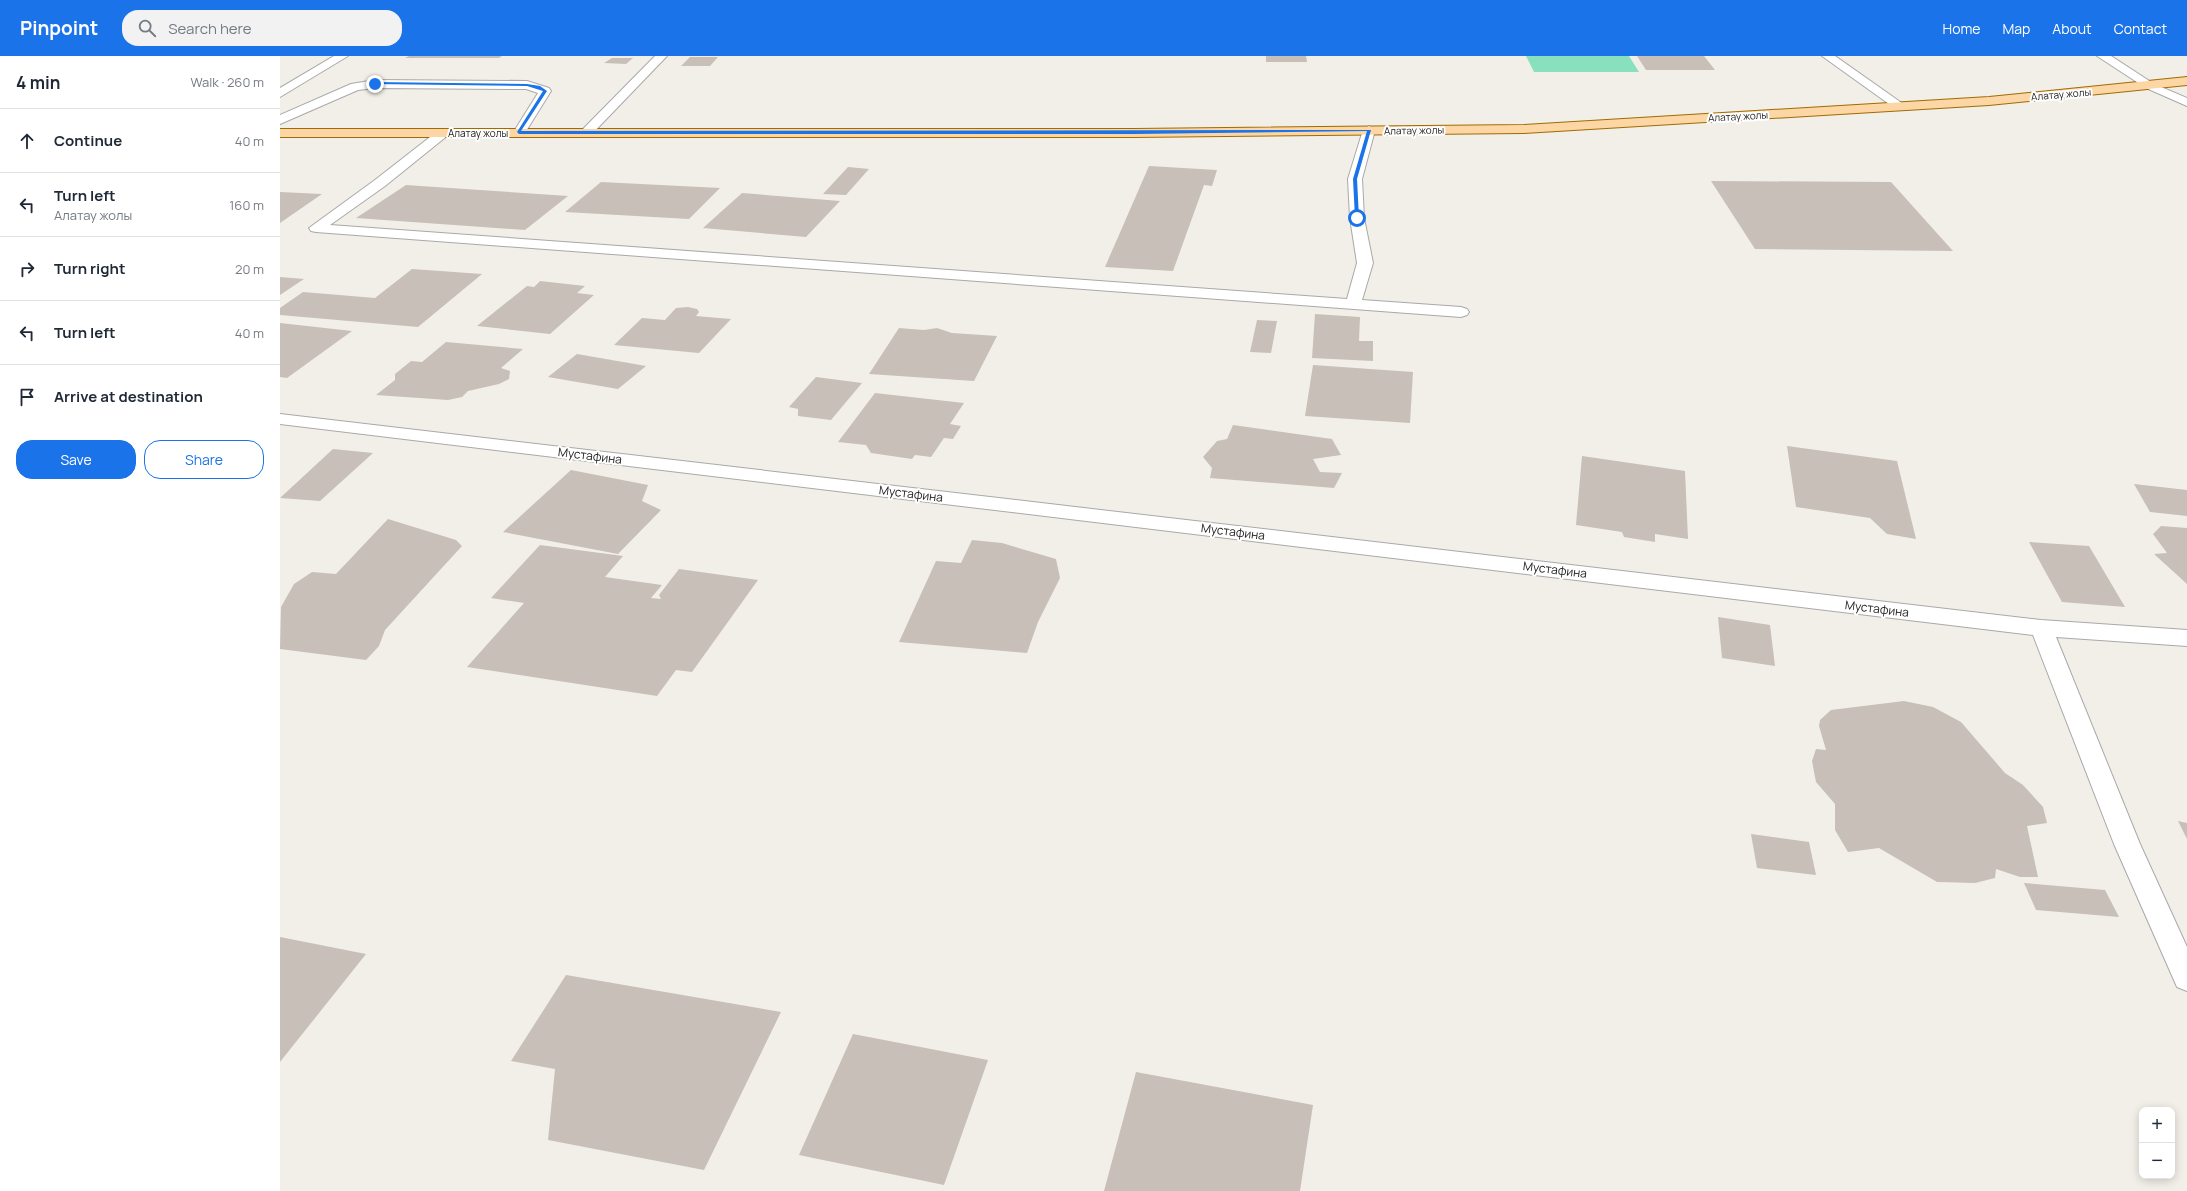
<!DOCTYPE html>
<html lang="en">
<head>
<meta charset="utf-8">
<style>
	:root { --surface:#fff; --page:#f2f2f3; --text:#1f2937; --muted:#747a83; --line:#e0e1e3; --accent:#1a73e8 }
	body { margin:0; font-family:Manrope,sans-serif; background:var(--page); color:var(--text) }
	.controls { position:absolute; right:12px; bottom:12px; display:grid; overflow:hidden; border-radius:8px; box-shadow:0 2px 10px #0003 }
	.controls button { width:36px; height:36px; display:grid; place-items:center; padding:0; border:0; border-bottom:1px solid var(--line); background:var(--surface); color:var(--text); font:20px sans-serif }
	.stop { position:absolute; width:12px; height:12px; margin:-9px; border:3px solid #1a73e8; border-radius:50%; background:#fff }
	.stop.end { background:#1a73e8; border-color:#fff; box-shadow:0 1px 4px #0008 }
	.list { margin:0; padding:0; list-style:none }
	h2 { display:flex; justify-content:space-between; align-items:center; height:52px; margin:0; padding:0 16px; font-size:17px }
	h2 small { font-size:13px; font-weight:400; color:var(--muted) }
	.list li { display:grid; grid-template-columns:26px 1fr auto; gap:12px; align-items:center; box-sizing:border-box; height:64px; padding:0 16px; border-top:1px solid var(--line) }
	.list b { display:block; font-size:15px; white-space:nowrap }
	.list p { margin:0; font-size:13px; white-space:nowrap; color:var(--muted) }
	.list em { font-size:13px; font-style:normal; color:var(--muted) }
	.actions { display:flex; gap:8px; padding:12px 16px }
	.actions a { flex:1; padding:9px 0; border:1px solid var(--accent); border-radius:16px; text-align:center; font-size:14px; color:var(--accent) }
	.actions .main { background:var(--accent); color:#fff }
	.icon { flex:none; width:22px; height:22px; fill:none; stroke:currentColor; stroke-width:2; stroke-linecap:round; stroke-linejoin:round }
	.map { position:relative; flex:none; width:1907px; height:1135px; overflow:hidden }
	header { display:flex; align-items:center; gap:24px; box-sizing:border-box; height:56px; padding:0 20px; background:var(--accent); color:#fff }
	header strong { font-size:19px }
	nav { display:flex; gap:22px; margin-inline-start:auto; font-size:14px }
	.search { width:280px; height:36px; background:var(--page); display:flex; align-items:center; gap:10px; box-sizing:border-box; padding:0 14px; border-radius:16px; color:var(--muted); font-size:15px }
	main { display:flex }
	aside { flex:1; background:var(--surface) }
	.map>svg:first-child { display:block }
	.pitch { fill:#88e0be }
	.building { fill:#c7bfb8 }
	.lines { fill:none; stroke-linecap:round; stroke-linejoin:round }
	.minor-casing { stroke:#a9a9a9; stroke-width:2 }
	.major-casing { stroke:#a06b00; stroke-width:2 }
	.minor { fill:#fff; fill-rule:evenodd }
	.major { fill:#fcd6a4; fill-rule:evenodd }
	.route { fill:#1a73e8 }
	.labels { text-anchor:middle; stroke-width:4; stroke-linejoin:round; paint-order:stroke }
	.far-street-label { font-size:10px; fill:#222; stroke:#fff }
	.street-label { font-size:12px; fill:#222; stroke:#fff }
</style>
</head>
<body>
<header>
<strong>Pinpoint</strong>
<div class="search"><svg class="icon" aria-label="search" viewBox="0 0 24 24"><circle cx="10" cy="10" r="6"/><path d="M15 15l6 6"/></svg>Search here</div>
<nav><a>Home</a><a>Map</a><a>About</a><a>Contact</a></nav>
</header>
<main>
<aside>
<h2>4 min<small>Walk · 260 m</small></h2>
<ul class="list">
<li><svg class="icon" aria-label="ahead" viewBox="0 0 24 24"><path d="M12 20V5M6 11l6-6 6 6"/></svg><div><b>Continue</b></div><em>40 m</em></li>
<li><svg class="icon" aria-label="left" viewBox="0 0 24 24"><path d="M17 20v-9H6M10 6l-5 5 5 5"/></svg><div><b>Turn left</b><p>Алатау жолы</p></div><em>160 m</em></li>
<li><svg class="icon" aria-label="right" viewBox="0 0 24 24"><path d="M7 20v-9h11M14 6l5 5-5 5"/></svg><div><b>Turn right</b></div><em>20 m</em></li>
<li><svg class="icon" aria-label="left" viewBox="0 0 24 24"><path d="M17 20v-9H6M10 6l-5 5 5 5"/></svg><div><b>Turn left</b></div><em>40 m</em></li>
<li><svg class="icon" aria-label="arrive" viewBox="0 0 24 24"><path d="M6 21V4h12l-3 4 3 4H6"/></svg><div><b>Arrive at destination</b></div></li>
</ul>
<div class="actions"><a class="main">Save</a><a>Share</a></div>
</aside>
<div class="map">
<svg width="1907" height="1135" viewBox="0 0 1907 1135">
	<rect width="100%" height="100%" fill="#f2efe9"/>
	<!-- pitch -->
	<polygon class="pitch" points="1246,0 1349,0 1359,16 1254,16"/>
	<!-- building -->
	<g class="building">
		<polygon points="129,0 222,0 219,2 125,2"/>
		<polygon points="986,0 1026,0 1027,6 986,6"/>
		<polygon points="1357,0 1424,0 1435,14 1366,14"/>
		<polygon points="410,1 438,1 430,10 401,10"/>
		<polygon points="332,2 353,2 346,8 324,7"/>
		<polygon points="869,110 937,114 932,130 924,129 893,215 825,211"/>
		<polygon points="568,111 589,113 566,139 543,138"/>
		<polygon points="1431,125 1611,126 1673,195 1475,193"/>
		<polygon points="321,126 440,132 409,163 285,156"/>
		<polygon points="126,129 288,140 245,174 76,162"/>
		<polygon points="0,136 42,138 0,167"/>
		<polygon points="462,137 560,145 526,181 423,172"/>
		<polygon points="132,213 202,218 138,271 0,259 0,252 23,236 95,242"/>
		<polygon points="0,221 24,223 0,239"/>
		<polygon points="260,225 305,230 297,237 314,239 270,278 197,270 247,230 254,231"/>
		<polygon points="408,251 417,253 419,256 416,260 451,263 419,297 334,289 362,262 385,264 396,252"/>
		<polygon points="1035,258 1080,261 1079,285 1093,285 1093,305 1032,302"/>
		<polygon points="977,264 997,265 991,297 970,296"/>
		<polygon points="0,267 72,275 7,322 0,321"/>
		<polygon points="619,272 644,274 657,272 672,277 717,280 694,325 589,318"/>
		<polygon points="166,286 243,293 221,312 230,315 229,323 219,328 188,335 182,341 168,344 96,339 115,324 115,318 131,305 142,306"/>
		<polygon points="297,298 366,310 338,333 268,321"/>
		<polygon points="1033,309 1133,316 1130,367 1025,360"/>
		<polygon points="536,321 582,327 551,364 518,360 518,353 509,351"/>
		<polygon points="595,337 684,347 670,368 681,370 673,383 664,382 651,401 635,399 632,403 591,397 586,389 558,386"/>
		<polygon points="953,369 1052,383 1061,399 1033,403 1040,416 1062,417 1054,432 930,422 932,412 923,401 937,385 947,383"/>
		<polygon points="1507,390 1617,405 1636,483 1607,478 1590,462 1516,451"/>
		<polygon points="53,393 93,397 40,445 0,442"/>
		<polygon points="1302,400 1405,415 1408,483 1375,478 1375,486 1344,481 1342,476 1296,469"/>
		<polygon points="291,414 368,429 362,445 381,454 338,498 223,476"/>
		<polygon points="1854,428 1907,434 1907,460 1870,456"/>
		<polygon points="108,463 176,484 182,490 105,574 99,590 86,604 0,593 1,551 14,528 32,516 56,518"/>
		<polygon points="1881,470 1907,472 1907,528 1874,498 1887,497 1873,478"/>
		<polygon points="692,484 722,487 776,503 780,522 758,566 747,597 619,586 656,505 681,507"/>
		<polygon points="1749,486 1809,490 1845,551 1782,546"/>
		<polygon points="260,489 343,500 325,521 382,529 371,542 381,543 379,539 399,513 478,524 412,616 396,614 377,640 187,611 244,547 211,542"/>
		<polygon points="1438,561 1490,569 1495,610 1442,602"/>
		<polygon points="1624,645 1653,651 1681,666 1725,717 1743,729 1763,751 1767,767 1747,770 1758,821 1740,821 1716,813 1715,822 1695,827 1657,826 1599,792 1568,796 1555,774 1555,748 1536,726 1532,705 1536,693 1546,694 1539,670 1540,664 1551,654"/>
		<polygon points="1898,765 1907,767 1907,783"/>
		<polygon points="1471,778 1529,786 1536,819 1477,812"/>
		<polygon points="1744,827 1825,834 1839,861 1756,854"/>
		<polygon points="0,881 86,898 0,1006"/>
		<polygon points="286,919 501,956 424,1114 268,1084 275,1013 231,1005"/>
		<polygon points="573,978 708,1004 664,1129 519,1099"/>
		<polygon points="856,1016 1033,1049 1020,1135 824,1135"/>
	</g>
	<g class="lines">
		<defs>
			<g id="minor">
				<polygon points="54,0 68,0 0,41 0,32"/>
				<polygon points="375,0 387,0 310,80 302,80 300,77 302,74"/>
				<polygon points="1542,0 1555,0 1626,50 1624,53 1616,53"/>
				<polygon points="1817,0 1831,0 1874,28 1907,42 1907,50 1866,32"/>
				<polygon points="95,24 247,25 269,32 271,35 243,80 239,81 233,77 258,37 246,33 95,32 78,34 0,68 0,59 71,28"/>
				<polygon points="1089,70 1095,74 1082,123 1084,162 1093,207 1082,244 1181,251 1187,253 1189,256 1187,259 1181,261 36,176 31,175 29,172 95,124 159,74 167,74 169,77 167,80 105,130 50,169 1067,243 1077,207 1070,162 1068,123 1083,74"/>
				<polygon points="0,358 1761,564 1907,574 1907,590 1776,581 1860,788 1907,891 1907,935 1897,931 1834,788 1753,579 0,368"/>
			</g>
			<polygon id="major" points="1907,21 1907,29 1709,49 1244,77 854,81 0,81 0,73 854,73 1244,69 1709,41"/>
		</defs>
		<!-- minor casing -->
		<use href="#minor" class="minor-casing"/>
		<!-- major casing -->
		<use href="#major" class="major-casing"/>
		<!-- minor -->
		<use href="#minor" class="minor"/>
		<!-- major -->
		<use href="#major" class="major"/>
	</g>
	<!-- route -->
	<polygon class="route" points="95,26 247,28 260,30 267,35 241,75 1091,74 1077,123 1079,162 1077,163 1075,162 1073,123 1087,75 854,78 239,78 237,76 263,35 247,30 93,28"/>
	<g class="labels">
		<!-- far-street labels -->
		<g class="far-street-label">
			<text transform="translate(1781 38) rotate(-5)" y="4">Алатау жолы</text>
			<text transform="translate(1458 60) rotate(-3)" y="4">Алатау жолы</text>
			<text transform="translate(1134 74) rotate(-1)" y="4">Алатау жолы</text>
			<text x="198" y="81">Алатау жолы</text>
		</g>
		<!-- street labels -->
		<g class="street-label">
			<text transform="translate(310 400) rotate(7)" y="4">Мустафина</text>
			<text transform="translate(631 438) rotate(7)" y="4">Мустафина</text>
			<text transform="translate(953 476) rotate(7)" y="4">Мустафина</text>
			<text transform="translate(1275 514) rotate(7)" y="4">Мустафина</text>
			<text transform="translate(1597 553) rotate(7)" y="4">Мустафина</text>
		</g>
	</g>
</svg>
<div class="controls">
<button>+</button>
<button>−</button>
</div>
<div class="stop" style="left:1077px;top:162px"></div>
<div class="stop end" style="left:95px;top:28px"></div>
</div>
</main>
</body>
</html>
